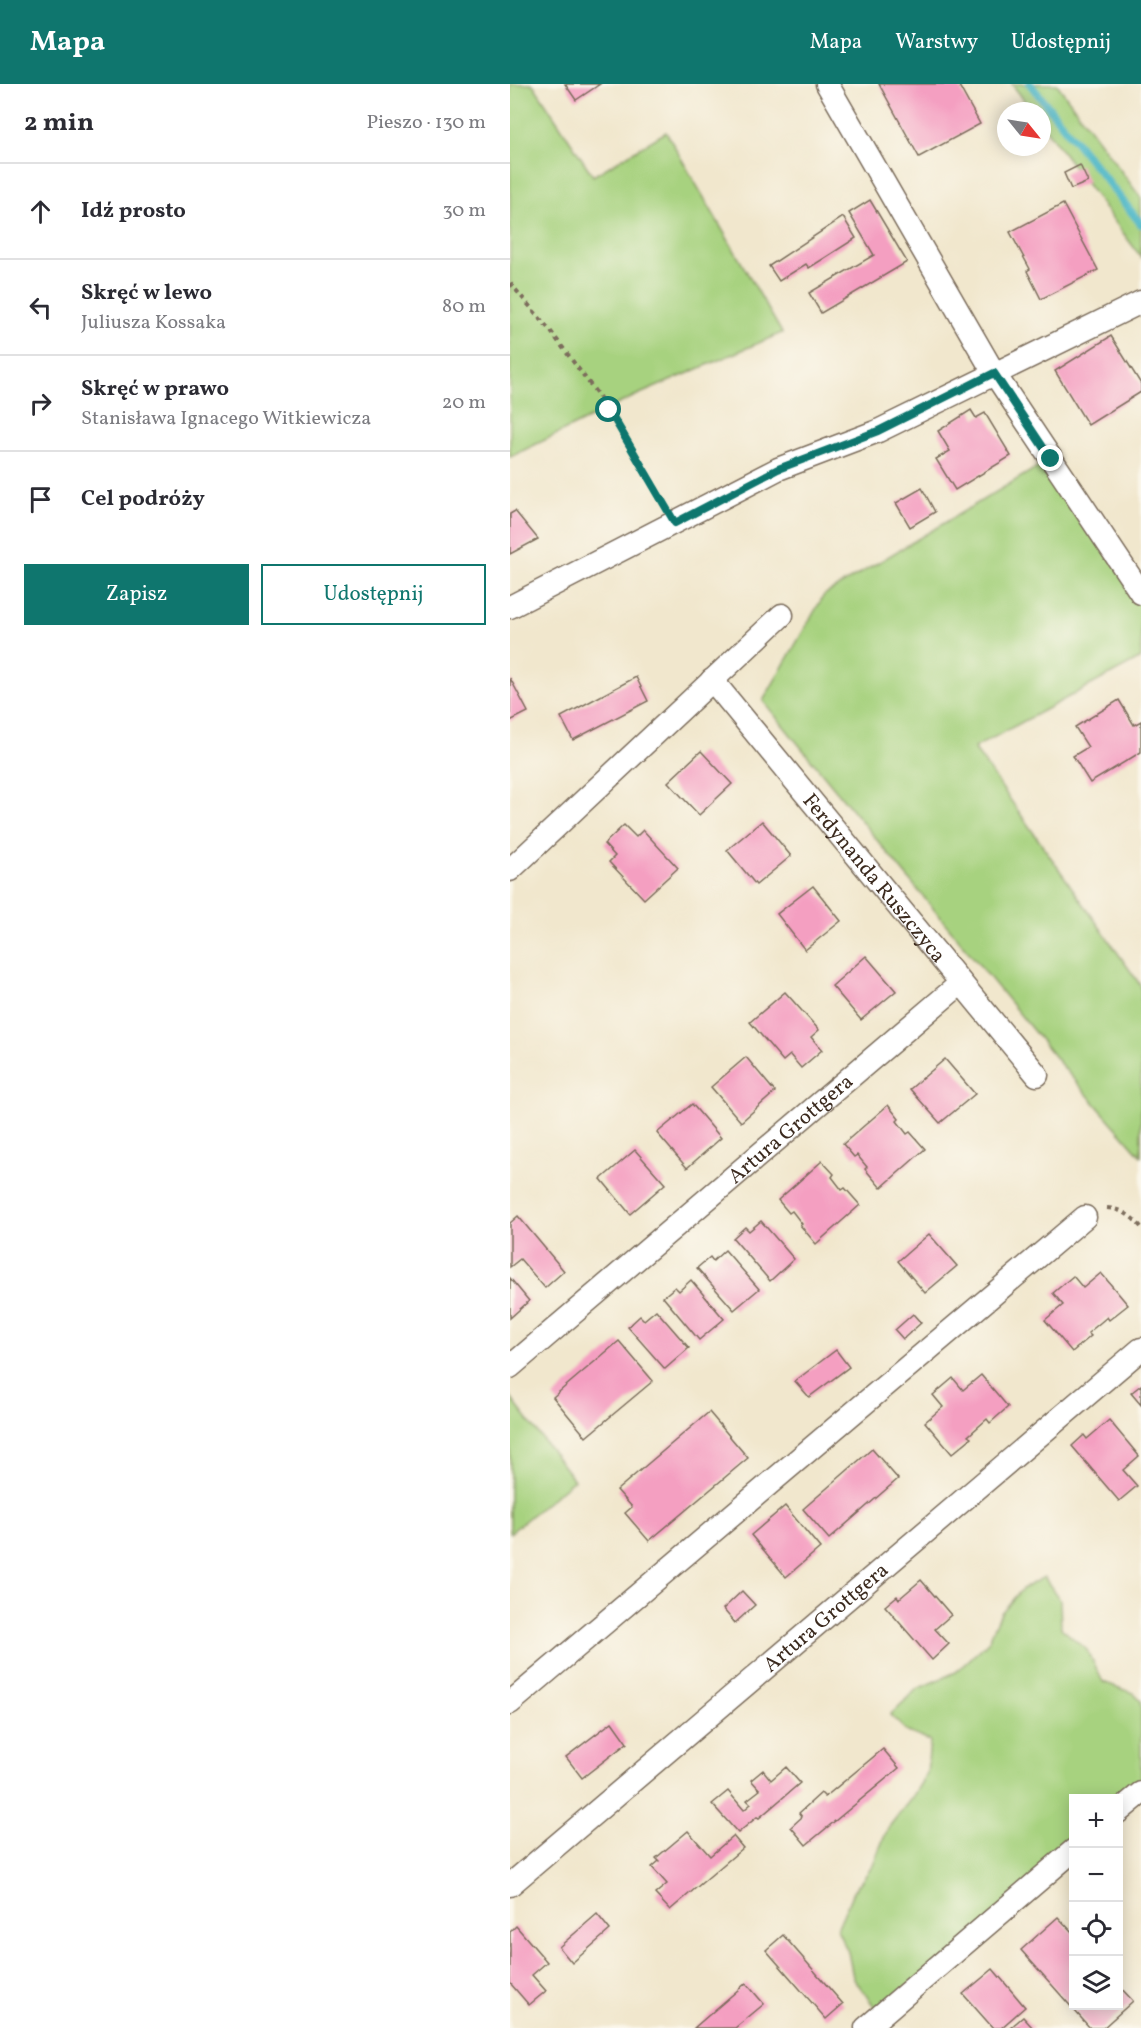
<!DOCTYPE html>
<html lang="pl">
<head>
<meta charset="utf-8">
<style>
	:root { --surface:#fff; --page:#f7f7f7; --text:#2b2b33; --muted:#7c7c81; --line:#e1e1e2; --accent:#0f766e }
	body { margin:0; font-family:Vollkorn,serif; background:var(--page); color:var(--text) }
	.controls { position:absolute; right:18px; bottom:18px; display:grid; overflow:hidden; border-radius:0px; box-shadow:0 3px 15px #0003 }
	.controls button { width:54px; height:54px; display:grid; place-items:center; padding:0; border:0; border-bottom:2px solid var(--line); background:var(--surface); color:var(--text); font:30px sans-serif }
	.compass { position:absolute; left:487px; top:18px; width:54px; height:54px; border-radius:50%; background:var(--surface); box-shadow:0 3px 15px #0003; rotate:120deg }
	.stop { position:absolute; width:18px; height:18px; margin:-14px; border:4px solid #0f766e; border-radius:50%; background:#fff }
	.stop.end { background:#0f766e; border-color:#fff; box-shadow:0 2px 6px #0008 }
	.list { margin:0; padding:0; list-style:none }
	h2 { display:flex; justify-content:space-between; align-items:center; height:78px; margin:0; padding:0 24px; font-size:26px }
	h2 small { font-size:20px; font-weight:400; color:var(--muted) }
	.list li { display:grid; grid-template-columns:39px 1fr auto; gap:18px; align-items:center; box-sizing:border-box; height:96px; padding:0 24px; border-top:2px solid var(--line) }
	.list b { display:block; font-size:22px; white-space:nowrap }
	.list p { margin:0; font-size:20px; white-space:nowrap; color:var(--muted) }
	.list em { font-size:20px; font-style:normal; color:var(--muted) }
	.actions { display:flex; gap:12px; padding:18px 24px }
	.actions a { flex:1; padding:14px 0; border:2px solid var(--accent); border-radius:0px; text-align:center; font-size:21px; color:var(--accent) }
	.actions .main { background:var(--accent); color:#fff }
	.icon { flex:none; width:33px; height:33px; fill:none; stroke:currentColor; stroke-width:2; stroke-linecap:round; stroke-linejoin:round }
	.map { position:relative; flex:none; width:631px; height:1944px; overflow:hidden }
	header { display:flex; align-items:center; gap:36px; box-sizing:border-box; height:84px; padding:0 30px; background:var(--accent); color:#fff }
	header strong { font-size:28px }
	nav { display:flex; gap:33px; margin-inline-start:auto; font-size:21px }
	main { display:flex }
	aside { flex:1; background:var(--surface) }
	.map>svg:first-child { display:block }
	.green { fill:#a7d27f; stroke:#717e4e; stroke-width:1.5 }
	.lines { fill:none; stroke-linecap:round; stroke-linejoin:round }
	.stream { stroke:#4ab6c6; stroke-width:8 }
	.building { fill:#f49fc1 }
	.minor-casing { stroke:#7b6c5b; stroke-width:25 }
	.path { stroke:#7b6c5b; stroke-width:4; stroke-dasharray:4.5 4.5; stroke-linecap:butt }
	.minor { stroke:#fff; stroke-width:22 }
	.route { stroke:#0f766e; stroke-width:8 }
	.labels { text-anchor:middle; stroke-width:6; stroke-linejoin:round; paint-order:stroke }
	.street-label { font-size:21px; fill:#3b2a1e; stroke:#fbf7ec }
</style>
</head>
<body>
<header>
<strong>Mapa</strong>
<nav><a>Mapa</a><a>Warstwy</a><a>Udostępnij</a></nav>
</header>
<main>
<aside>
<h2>2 min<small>Pieszo · 130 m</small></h2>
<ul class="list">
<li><svg class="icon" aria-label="ahead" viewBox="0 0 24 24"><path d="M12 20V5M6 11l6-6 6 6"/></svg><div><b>Idź prosto</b></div><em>30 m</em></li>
<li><svg class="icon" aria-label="left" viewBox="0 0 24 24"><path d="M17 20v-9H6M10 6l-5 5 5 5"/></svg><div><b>Skręć w lewo</b><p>Juliusza Kossaka</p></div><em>80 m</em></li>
<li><svg class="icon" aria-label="right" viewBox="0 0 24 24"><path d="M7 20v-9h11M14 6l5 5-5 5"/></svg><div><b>Skręć w prawo</b><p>Stanisława Ignacego Witkiewicza</p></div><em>20 m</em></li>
<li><svg class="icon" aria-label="arrive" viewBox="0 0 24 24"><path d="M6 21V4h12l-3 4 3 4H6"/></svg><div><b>Cel podróży</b></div></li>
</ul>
<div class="actions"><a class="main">Zapisz</a><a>Udostępnij</a></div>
</aside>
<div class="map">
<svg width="631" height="1944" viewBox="0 0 631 1944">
	<rect width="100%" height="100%" fill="#fbf7ec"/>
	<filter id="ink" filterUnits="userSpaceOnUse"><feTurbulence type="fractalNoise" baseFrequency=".0167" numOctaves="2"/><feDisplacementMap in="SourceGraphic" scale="12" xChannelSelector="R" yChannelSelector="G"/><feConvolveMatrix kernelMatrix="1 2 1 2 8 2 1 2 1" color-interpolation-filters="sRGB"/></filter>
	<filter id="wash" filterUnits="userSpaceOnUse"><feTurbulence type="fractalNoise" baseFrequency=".008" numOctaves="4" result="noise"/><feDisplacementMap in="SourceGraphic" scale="24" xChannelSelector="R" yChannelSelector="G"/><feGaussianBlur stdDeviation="1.35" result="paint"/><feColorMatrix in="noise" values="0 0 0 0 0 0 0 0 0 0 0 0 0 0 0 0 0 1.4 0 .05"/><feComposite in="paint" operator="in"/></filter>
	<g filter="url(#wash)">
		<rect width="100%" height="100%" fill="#f1e7cd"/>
		<!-- green -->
		<g class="green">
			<polygon points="0,0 23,0 83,92 156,48 272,249 125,312 0,373"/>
			<polygon points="502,0 547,0 631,114 631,173 532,40 532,27 522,27"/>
			<polygon points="541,375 631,509 631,574 464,664 631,902 631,1072 553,983 253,617 314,511"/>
			<polygon points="0,1313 64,1396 0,1449"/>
			<polygon points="534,1493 550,1516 551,1544 577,1566 593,1598 623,1609 631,1617 631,1709 608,1714 564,1714 563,1766 371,1932 343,1893 338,1868 327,1845 343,1808 362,1783 378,1744 403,1712 417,1689 420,1657 398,1648 380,1631 407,1605 446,1588 478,1558 491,1529 512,1505"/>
		</g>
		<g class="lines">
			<!-- stream -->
			<polyline class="stream" points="520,0 631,140"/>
		</g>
		<g id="blocks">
			<!-- building -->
			<g class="building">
				<polygon points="55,0 90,0 66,16"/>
				<polygon points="369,0 448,0 470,40 409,73"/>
				<polygon points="570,81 578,98 561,105 554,89"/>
				<polygon points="360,116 397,178 311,229 299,209 364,171 339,129"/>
				<polygon points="553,120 588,186 531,215 517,187 520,185 500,148"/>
				<polygon points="333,133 346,154 299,184 296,180 269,197 259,182"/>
				<polygon points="601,252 631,300 631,308 578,341 545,287"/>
				<polygon points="461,326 466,334 475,329 501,372 445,406 426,375 440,367 428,347"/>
				<polygon points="412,404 425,428 400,443 386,419"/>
				<polygon points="5,427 28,455 0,470 0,430"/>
				<polygon points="126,593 138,617 63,656 51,633"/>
				<polygon points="0,594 18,628 0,637"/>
				<polygon points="609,616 624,641 631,637 631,668 580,699 563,672 578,663 565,643"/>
				<polygon points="191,667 222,700 189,731 158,698"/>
				<polygon points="252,737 281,772 246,801 217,766"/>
				<polygon points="114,741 126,753 133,746 168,784 134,815 99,778 105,772 94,760"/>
				<polygon points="303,802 331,837 295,866 267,830"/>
				<polygon points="356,872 386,907 351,936 322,902"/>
				<polygon points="275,908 309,946 301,953 312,966 291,984 280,971 273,977 240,938"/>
				<polygon points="236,973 265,1008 231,1038 201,1003"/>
				<polygon points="435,975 465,1010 430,1039 400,1005"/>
				<polygon points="182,1020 211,1054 177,1084 147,1049"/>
				<polygon points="378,1021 389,1035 387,1037 397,1050 400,1048 415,1065 371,1104 355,1085 357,1083 347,1071 344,1073 333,1060"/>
				<polygon points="125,1066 155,1100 120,1130 91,1095"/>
				<polygon points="312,1077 324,1090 322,1093 332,1106 335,1104 350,1121 306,1160 290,1141 292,1140 282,1127 279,1129 268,1116"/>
				<polygon points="8,1132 54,1187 35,1204 10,1175 0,1183 0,1139"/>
				<polygon points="251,1137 284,1175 260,1197 223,1154 235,1143 239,1147"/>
				<polygon points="419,1150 447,1182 415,1209 388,1177"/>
				<polygon points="215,1166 249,1205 224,1226 187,1184 200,1173 203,1177"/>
				<polygon points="591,1189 618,1221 599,1236 597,1233 578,1249 581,1252 562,1268 535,1236 553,1221 543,1209 563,1192 573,1204"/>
				<polygon points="0,1194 19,1217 0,1234"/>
				<polygon points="181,1196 214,1235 189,1256 153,1213 165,1203 169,1207"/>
				<polygon points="146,1226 179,1264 155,1285 118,1243 130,1232 134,1236"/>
				<polygon points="403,1230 411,1239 393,1255 385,1246"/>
				<polygon points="109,1257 143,1297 76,1353 43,1313"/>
				<polygon points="326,1266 339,1283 299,1313 285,1297"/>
				<polygon points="471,1291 498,1323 480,1339 477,1335 458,1352 461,1354 442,1370 415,1338 433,1323 423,1311 443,1294 453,1306"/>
				<polygon points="631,1301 631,1321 621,1309"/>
				<polygon points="199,1328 238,1374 139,1457 115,1429 122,1423 107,1406"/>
				<polygon points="599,1336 629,1372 613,1386 627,1402 609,1417 562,1362 574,1351 577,1355"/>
				<polygon points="362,1365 388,1395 319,1455 293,1425"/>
				<polygon points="275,1422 310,1464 276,1493 241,1451"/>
				<polygon points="411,1496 441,1531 425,1545 439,1560 422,1576 375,1522 387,1512 389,1515"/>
				<polygon points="232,1507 245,1521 225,1539 213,1525"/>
				<polygon points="102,1638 117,1659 72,1694 56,1673"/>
				<polygon points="373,1665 389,1684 296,1761 281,1743 292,1733 289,1729 311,1709 315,1713"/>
				<polygon points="276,1683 290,1699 249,1734 247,1733 228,1749 202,1720 218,1707 234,1726 241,1720 237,1716 250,1706 241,1696 253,1686 261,1696"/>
				<polygon points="178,1747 200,1772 223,1752 233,1764 160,1826 145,1810 157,1800 142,1783 149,1777 146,1774"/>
				<polygon points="87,1830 100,1846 62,1879 49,1863"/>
				<polygon points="548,1833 564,1850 564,1922 608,1922 608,1901 623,1917 593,1944 580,1944 511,1866"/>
				<polygon points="6,1842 37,1878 22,1891 36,1907 19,1921 0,1899 0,1848"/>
				<polygon points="273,1851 333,1920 316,1935 256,1866"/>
				<polygon points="483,1885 515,1923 491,1944 483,1944 453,1910"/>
				<polygon points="236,1899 254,1920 225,1944 184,1944"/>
				<polygon points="513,1933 523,1944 500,1944"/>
			</g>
		</g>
	</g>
	<g filter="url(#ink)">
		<use href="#blocks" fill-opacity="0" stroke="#7b6c5b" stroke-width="1.5"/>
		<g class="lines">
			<defs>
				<g id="minor">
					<polyline points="317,0 484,289 631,509"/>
					<polyline points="0,523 268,385 368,347 631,218"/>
					<path id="s1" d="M202,596L527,991"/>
					<polyline points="0,786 272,531"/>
					<path id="s2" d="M0,1283L451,899"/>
					<polyline points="0,1619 575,1133"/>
					<polyline points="608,1728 631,1709"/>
					<path id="s3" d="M0,1801L631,1265"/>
					<polyline points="356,1944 564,1766"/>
				</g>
			</defs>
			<!-- minor casing -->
			<use href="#minor" class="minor-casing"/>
			<!-- path -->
			<g class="path">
				<polyline points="0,199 39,245 99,326 153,417"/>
				<path d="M597,1124C611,1125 622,1132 631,1143"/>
			</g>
			<!-- minor -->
			<use href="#minor" class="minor"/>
		</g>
	</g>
	<g class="lines" filter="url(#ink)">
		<!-- route -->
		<polyline class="route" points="99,326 165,439 268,385 368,347 484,289 541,375"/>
	</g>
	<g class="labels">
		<!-- street labels -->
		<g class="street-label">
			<text dy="7" stroke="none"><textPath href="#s1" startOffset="256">Ferdynanda Ruszczyca</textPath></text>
			<text dy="7" stroke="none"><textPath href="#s2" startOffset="368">Artura Grottgera</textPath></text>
			<text dy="7" stroke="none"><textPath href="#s3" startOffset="414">Artura Grottgera</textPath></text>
		</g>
	</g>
</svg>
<div class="controls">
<button>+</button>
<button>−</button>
<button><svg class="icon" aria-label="locate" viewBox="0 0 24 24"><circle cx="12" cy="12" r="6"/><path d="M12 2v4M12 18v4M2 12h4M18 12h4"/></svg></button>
<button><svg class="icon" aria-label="layers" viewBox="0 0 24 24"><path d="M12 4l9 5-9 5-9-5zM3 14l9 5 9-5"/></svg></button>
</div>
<svg class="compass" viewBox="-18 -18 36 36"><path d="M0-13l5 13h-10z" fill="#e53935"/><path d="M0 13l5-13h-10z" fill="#7c7c81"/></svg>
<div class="stop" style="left:99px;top:326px"></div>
<div class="stop end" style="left:541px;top:375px"></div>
</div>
</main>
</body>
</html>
